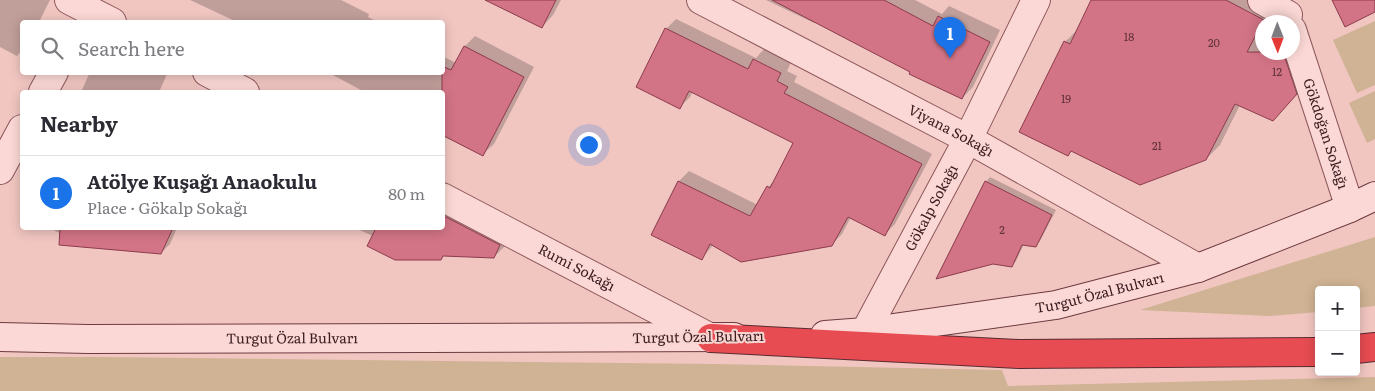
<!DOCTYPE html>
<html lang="en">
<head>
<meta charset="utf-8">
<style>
	:root { --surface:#fff; --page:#f2f2f3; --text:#2b2b33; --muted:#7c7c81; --line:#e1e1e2; --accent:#1a73e8 }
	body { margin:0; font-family:Literata,serif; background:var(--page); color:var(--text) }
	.controls { position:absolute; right:15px; bottom:15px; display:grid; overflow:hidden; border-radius:5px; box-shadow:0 2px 12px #0003 }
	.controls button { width:45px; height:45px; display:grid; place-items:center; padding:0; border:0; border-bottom:1px solid var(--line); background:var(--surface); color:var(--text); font:25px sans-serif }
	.compass { position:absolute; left:1255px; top:15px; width:45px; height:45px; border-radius:50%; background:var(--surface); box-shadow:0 2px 12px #0003; rotate:179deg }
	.you { position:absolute; left:588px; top:144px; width:18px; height:18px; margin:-12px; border:4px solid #fff; border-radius:50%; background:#1a73e8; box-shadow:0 0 0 8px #1a73e833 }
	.badge { display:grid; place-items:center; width:32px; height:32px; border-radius:50%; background:var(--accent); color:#fff; font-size:16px; font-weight:700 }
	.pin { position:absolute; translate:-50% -41px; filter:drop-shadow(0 1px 2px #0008) }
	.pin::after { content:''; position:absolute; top:26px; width:18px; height:15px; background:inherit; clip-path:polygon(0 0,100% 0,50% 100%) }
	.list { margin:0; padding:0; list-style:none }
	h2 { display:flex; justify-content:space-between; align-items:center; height:65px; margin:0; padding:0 20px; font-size:21px }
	h2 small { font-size:16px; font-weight:400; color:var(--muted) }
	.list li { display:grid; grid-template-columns:32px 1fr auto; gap:15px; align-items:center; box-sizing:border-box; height:75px; padding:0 20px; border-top:1px solid var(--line) }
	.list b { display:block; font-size:19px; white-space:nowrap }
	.list p { margin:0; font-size:16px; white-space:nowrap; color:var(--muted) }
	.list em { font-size:16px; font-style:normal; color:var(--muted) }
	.icon { flex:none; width:28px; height:28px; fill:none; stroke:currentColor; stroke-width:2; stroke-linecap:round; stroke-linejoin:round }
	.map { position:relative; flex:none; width:1375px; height:391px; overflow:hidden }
	.search { position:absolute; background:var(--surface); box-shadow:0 2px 12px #0003; left:20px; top:20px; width:425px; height:55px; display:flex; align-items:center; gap:12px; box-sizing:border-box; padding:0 18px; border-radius:5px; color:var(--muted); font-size:19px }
	.panel { position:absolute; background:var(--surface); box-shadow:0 2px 12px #0003; left:20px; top:90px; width:425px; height:140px; border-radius:5px }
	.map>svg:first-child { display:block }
	.green { fill:#d0b394 }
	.shadow { fill:#0003 }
	.building { fill:#d27486; stroke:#8c3b4c }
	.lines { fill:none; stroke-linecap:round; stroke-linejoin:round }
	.street-casing { stroke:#8c575b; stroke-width:30 }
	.secondary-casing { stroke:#6d3a40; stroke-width:30 }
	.highway-casing { stroke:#592c32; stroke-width:30 }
	.street { stroke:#fbd8d5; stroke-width:28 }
	.secondary { stroke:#fbd8d5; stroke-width:28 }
	.highway { stroke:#e64c52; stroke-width:28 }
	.labels { text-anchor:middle; stroke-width:4; stroke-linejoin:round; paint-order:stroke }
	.number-label { font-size:11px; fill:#60323a }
	.street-label { font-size:14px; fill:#3a1c20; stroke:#f8d5d1 }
</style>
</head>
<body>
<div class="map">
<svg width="1375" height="391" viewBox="0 0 1375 391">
	<rect width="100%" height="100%" fill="#f1c6c1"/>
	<!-- green -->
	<g class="green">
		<polygon points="1375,21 1375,85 1357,93 1333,40"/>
		<polygon points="1375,91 1375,139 1367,143 1349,103"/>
		<polygon points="1375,237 1375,306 1356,308 1356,290 1319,290 1319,312 1269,316 1140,310"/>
		<polygon points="0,357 102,357 716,364 1002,370 1008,386 1375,377 1375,391 0,391"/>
	</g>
	<!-- shadow -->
	<g class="shadow">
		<polygon points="0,0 50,0 39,22 22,22 22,50 17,56 0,47"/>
		<polygon points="190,0 341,0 369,14 368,17 378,22 237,22"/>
		<polygon points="488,0 561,0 553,15 542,27"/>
		<polygon points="766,0 915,0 942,14 949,6 1000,30 973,87 962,98 816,22 814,23"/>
		<polygon points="1092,0 1266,0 1292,22 1262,22 1262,52 1292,52 1310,79 1273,119 1240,105 1220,145 1206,159 1072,150 1068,155 1065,42 1079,28"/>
		<polygon points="676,19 756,58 764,49 791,62 787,71 797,76 794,82 932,154 895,224 885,234 851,217 842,234 831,245 714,244 702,258 679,181 689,171 758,205 768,187 776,179 795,142 693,91 690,97 680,107 666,29"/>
		<polygon points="475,36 534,67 494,144 483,154 442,92 359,92 361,90 327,72 442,72 442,56 456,63 465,46"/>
		<polygon points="90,72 168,72 159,92 81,92"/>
		<polygon points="990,177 1056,210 1040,241 1035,246 1024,244 1016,261 1011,266 986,182"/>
		<polygon points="442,198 510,234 505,246 494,257 373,236 355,228 442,228"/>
		<polygon points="49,228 177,228 170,244 161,253 88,247"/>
	</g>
	<!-- building -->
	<g class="building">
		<polygon points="485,0 556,0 542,28"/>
		<polygon points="772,0 884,0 933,26 938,16 990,42 962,99 909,74 910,72"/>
		<polygon points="1091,0 1226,0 1264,20 1247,52 1283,52 1297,94 1273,121 1235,104 1206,160 1140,185 1071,151 1068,156 1019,132 1064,41 1070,44"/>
		<polygon points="1332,0 1375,0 1375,12 1345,27"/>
		<polygon points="665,28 748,69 753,59 781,73 777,81 788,87 784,93 922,164 885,236 848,217 832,246 741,262 710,244 702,260 651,235 678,181 750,216 767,186 770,188 793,143 689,91 680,109 636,87"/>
		<polygon points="464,46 524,77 483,156 442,135 442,66 451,70"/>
		<polygon points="985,181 1052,215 1036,247 1022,245 1012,267 993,264 936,279"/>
		<polygon points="442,215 500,245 494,258 443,256 441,260 395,260 367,246 376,228 442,228"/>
		<polygon points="60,228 173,228 161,254 59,245"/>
	</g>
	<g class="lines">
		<defs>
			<g id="street">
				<polyline points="69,0 112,22"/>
				<path id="s1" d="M701,0L968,139L1198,268"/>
				<polyline points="1262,0 1288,15"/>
				<path id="s2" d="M1292,30L1350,208"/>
				<polyline points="207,72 245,92"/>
				<polyline points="43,92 54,72"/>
				<polyline points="0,170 22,129"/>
				<path id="s3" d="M442,197L711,338"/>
				<path id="s4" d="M865,332L968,139L1036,0"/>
			</g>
			<g id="secondary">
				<path id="s5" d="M825,335L865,332L1056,305L1198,268L1350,208L1375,196"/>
				<path id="s6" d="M0,337L88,339L734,337"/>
			</g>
			<g id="highway">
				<polyline points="711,338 1019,354 1319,352"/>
				<polyline points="1356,349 1375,347"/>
			</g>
		</defs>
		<!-- street casing -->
		<use href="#street" class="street-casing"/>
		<!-- secondary casing -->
		<use href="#secondary" class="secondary-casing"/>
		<!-- highway casing -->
		<use href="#highway" class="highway-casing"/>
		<!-- street -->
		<use href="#street" class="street"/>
		<!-- secondary -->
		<use href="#secondary" class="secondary"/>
		<!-- highway -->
		<use href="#highway" class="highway"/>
	</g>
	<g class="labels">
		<!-- number labels -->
		<g class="number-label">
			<text x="1129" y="41">18</text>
			<text x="1214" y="47">20</text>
			<text x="1277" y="76">12</text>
			<text x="1066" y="103">19</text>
			<text x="1157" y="150">21</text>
			<text x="1002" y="234">2</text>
		</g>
		<!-- street labels -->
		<g class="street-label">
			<text dy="5" stroke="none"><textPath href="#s1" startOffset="282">Viyana Sokağı</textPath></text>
			<text dy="5" stroke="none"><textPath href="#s2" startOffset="109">Gökdoğan Sokağı</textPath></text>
			<text dy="5" stroke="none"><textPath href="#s4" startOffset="141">Gökalp Sokağı</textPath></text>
			<text dy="5" stroke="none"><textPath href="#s3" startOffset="152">Rumi Sokağı</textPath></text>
			<text dy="5" stroke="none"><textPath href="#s5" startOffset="278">Turgut Özal Bulvarı</textPath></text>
			<text transform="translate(698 337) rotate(-1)" y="5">Turgut Özal Bulvarı</text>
			<text dy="5" stroke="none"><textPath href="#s6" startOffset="292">Turgut Özal Bulvarı</textPath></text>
		</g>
	</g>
</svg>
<div class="controls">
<button>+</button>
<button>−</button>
</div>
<svg class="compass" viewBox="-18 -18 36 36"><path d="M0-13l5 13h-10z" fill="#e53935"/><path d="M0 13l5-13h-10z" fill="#7c7c81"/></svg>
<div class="you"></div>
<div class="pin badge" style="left:950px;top:58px">1</div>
<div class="search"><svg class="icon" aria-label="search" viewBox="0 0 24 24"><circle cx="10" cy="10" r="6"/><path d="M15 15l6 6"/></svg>Search here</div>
<section class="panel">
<h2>Nearby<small></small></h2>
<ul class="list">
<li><span class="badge">1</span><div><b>Atölye Kuşağı Anaokulu</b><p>Place · Gökalp Sokağı</p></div><em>80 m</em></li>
</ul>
</section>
</div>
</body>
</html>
